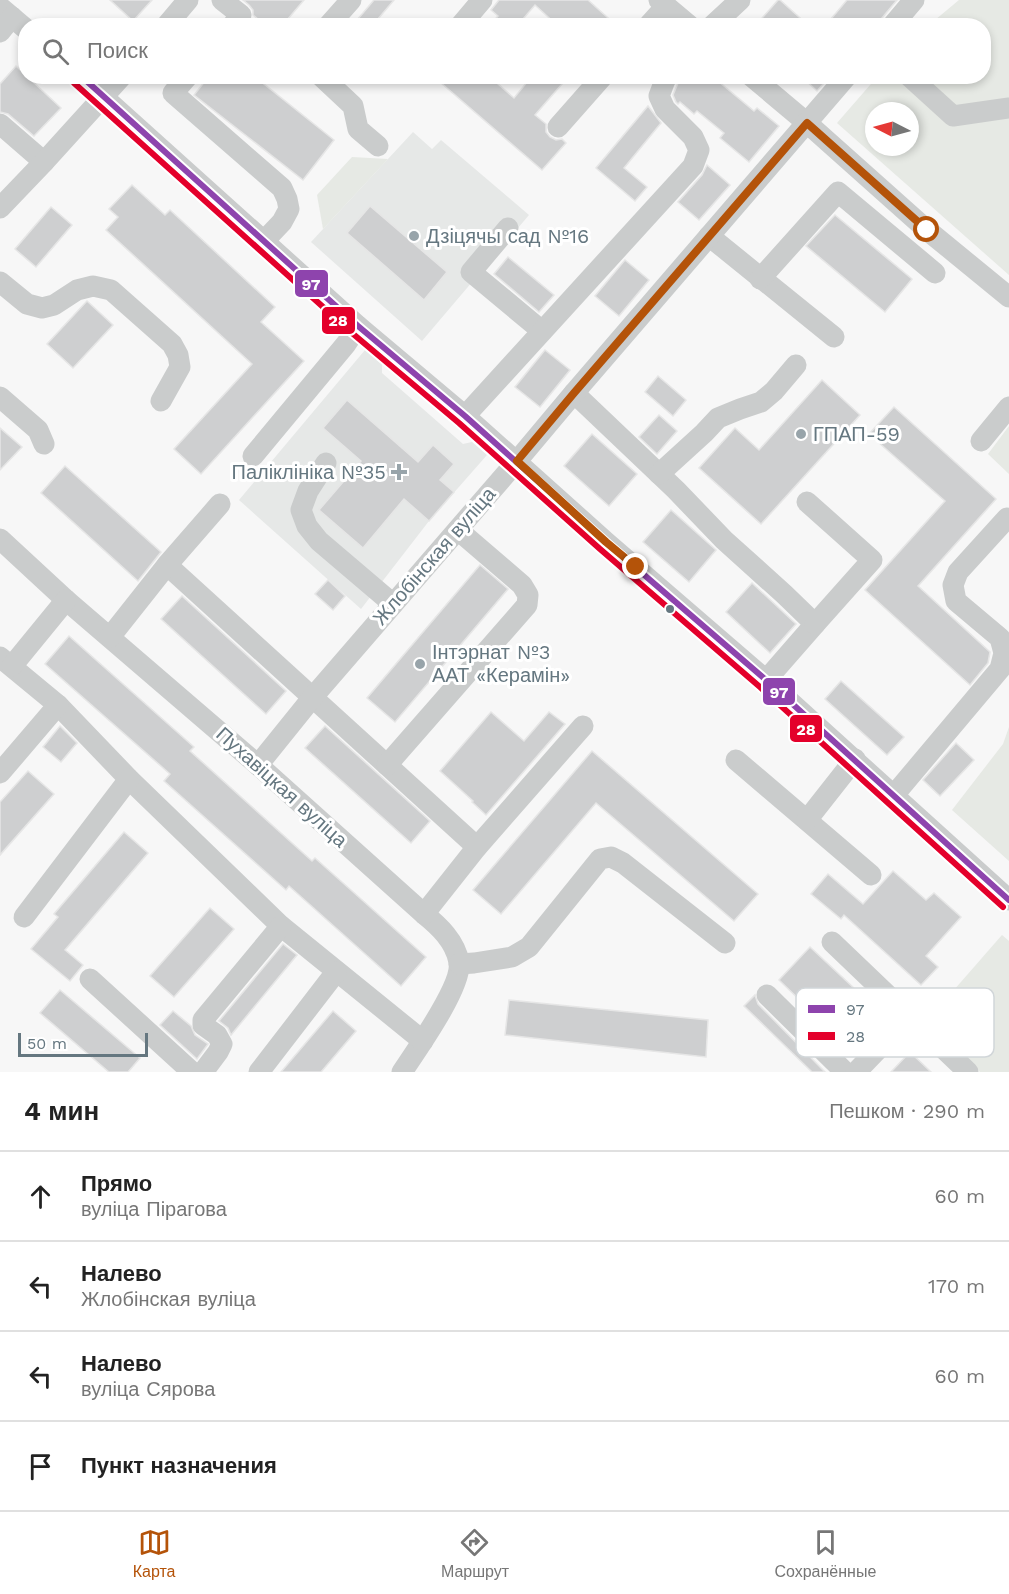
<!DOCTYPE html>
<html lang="ru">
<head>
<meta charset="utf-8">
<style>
	:root { --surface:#fff; --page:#f2f2f2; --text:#222; --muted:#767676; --line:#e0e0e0; --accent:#b45309 }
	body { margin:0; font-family:"Work Sans",sans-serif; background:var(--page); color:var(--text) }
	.compass { position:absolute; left:865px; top:102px; width:54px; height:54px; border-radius:50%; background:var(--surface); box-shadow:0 3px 9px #0003; rotate:276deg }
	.scale { position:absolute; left:18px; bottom:15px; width:130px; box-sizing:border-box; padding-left:6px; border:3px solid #657780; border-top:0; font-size:16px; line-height:21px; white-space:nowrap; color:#657780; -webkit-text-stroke:4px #fff; paint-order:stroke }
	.stop { position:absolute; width:18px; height:18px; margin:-14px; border:4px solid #b45309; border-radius:50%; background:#fff }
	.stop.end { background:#b45309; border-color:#fff; box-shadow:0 2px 6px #0008 }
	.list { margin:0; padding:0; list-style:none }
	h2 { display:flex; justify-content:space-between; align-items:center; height:78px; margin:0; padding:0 24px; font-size:26px }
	h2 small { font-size:20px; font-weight:400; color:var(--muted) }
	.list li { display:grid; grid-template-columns:39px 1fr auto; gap:18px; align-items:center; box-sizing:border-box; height:90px; padding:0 24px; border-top:2px solid var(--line) }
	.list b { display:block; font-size:22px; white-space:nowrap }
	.list p { margin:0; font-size:20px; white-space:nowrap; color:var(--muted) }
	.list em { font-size:20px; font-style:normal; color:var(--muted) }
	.icon { flex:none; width:33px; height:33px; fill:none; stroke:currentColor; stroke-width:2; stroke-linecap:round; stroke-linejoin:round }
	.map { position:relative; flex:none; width:1009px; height:1072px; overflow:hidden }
	.search { position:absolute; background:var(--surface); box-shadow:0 3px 9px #0003; left:18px; right:18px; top:18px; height:66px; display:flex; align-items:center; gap:15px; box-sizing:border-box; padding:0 21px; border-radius:24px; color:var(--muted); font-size:22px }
	.sheet { height:438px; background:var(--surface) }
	nav { display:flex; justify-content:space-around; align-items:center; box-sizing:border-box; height:84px; border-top:2px solid var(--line); background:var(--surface); font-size:16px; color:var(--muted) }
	nav a { display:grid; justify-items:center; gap:3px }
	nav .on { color:var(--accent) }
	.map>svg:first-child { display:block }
	.built { fill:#e6e8e7 }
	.green { fill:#e6e9e4; fill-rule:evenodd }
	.building { fill:#cecfd0; stroke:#e6e6e6; stroke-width:1.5 }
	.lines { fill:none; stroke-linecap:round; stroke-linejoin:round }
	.minor { stroke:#cacccc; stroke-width:21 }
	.bus-1-casing { stroke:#fff; stroke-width:10 }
	.bus-2-casing { stroke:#fff; stroke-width:10 }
	.bus-1 { stroke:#8e44ad; stroke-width:6 }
	.bus-2 { stroke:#e4002b; stroke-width:6 }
	.route { stroke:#b45309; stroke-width:8 }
	.poi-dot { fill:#98a4aa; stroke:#fff; stroke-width:2 }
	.bus-dot { fill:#657780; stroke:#fff; stroke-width:2 }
	.labels { text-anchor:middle; stroke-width:6; stroke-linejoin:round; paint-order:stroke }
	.poi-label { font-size:20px; fill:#657780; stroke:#fff; text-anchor:start }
	.street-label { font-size:20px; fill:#657780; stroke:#fff }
	.key { fill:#fff; stroke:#d1d6d9; stroke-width:1.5 }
	.key-label { font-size:16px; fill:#657780 }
	.line-badge { stroke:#fff; stroke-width:2 }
	.badge-label { font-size:16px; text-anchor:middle; font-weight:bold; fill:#fff }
</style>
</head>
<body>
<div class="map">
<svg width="1009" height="1072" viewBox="0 0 1009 1072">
	<rect width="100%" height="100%" fill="#f7f7f7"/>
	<!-- built -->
	<g class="built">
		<polygon points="413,132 432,149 441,140 529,215 422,341 311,242"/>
		<polygon points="365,350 382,364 382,373 463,444 472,442 487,455 429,521 361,609 239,500"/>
	</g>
	<!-- green -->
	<g class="green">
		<path d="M959,0H1009V275L837,123L877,77L984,76V26L929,25ZM874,111H910V147H874Z"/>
		<polygon points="352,157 388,159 323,229 317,195"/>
		<polygon points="1009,426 1009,474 988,454"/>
		<polygon points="1009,727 1009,861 952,810 1003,744"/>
		<polygon points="1002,935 1009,941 1009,1072 980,1072 926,1022"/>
	</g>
	<!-- building -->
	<g class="building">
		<polygon points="110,0 152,0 133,21"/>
		<polygon points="243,0 304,0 282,26 266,26 253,15 253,10 249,5"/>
		<polygon points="374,0 394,0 372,26 352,26"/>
		<polygon points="499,0 588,0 617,26 558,26 535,5 517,26 489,26 498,16 491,10"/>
		<polygon points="778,0 780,0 809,26 755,26"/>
		<polygon points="847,0 897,0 882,18 879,26 825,26"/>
		<polygon points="16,66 61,108 34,136 8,114 0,112 0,84"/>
		<polygon points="209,76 254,76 334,140 303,180 194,95"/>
		<polygon points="433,76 489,76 514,98 532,76 569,76 535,115 546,124 546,132 550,137 556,140 562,139 566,143 542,170"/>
		<polygon points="681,76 712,76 754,111 757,108 779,126 749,162 720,138 724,133 697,111 694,114 680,102 678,104 676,102 673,95"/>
		<polygon points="801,76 830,76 817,91"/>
		<polygon points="648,106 661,123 624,168 647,187 635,201 596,168"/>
		<polygon points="707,165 730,185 699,220 678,202 702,175"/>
		<polygon points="132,185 165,215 170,210 275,307 261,322 304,361 201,474 174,449 252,364 106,230 118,217 109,209"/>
		<polygon points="370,206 447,272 424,300 347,233"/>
		<polygon points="51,207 72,225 36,267 15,249"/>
		<polygon points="835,215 912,279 885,312 806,246"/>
		<polygon points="508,257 554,295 539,312 494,274"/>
		<polygon points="625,260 649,280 619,316 595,296"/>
		<polygon points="87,301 113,325 73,368 47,344"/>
		<polygon points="545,350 570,370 540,407 515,387"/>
		<polygon points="658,376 686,400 673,416 645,392"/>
		<polygon points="822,380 860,415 761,524 699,468 735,428 759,450"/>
		<polygon points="347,400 418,462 433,445 454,464 440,480 454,492 429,521 404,499 363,548 319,510 361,461 323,428"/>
		<polygon points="894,407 996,499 918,586 990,652 988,663 970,685 865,590 945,501 869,434"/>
		<polygon points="659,415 677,431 657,454 639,437"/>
		<polygon points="0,428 22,447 0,470"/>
		<polygon points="592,434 637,474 609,506 564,466"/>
		<polygon points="65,466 161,552 138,581 41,493"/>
		<polygon points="671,510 716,550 689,582 643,542"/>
		<polygon points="480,565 508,589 395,722 367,698"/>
		<polygon points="328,580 345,596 333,610 315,594"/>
		<polygon points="752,583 796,624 770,653 726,612"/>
		<polygon points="182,596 286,691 266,714 161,619"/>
		<polygon points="69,636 194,747 190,751 312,861 315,858 426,957 401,986 289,886 286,890 164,781 170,774 45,664"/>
		<polygon points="841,681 904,737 887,755 825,699"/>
		<polygon points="491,712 524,741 549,712 565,724 486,815 472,802 473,801 440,771"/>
		<polygon points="60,726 77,743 61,762 43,747"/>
		<polygon points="325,726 430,821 411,843 305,748"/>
		<polygon points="956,743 974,760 940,796 923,780"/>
		<polygon points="592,751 758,894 734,921 596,803 501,914 473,890"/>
		<polygon points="28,771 54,794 0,855 0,802"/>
		<polygon points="124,832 148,853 65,950 83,965 70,981 31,949 58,917 54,914"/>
		<polygon points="893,871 926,900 934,893 961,917 926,956 938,967 921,985 844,915 841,919 811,894 828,874 863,904"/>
		<polygon points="210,908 234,929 174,997 150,976"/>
		<polygon points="283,944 297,955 231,1035 228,1028 219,1021"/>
		<polygon points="810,947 886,1018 855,1051 829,1026 834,1020 811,998 805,1005 779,980"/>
		<polygon points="60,990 140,1058 128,1072 109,1072 40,1013"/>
		<polygon points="755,995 758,1004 825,1072 812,1072 744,1006"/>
		<polygon points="509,1000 708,1020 706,1057 505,1035"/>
		<polygon points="173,1011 191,1026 195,1035 208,1044 197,1059 160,1025"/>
		<polygon points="333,1011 356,1031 321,1072 281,1072"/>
		<polygon points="910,1052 931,1072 891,1072"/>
	</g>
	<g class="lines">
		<!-- minor -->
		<g class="minor">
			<polyline points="222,0 241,15 232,26"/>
			<polyline points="659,0 690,26"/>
			<polyline points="0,7 26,29"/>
			<polyline points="166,26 188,0"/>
			<polyline points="328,26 351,0"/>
			<polyline points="460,26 482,0"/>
			<polyline points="648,26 666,6"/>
			<polyline points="712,26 740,0"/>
			<polyline points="892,26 914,0"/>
			<polyline points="0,32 12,17"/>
			<polyline points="80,76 358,326 465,416 606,542 766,680 1009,900"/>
			<polyline points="188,76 173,93 282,188 287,199 289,209 282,222 264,241"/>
			<polyline points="321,76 353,106 358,129 378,146"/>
			<polyline points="751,76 807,123 927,230 1009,297"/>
			<polyline points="909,76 953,116 1009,108"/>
			<polyline points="0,124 44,162"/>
			<polyline points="558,127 603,76"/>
			<polyline points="0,208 44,162 122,76"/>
			<polyline points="508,228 471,272 542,331"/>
			<polyline points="709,236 834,337"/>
			<polyline points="760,279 838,192 935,273"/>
			<polyline points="0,282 27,304 42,308 54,305 77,290 93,286 111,290 172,344 178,355 180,367 161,401"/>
			<polyline points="574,393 676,490 724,540 784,594 815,624 766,680"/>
			<polyline points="0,397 38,430 44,444"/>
			<polyline points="465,416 693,166 699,150 693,137 665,109 659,96 665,80 668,76"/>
			<polyline points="981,441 1009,407"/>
			<polyline points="253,456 346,344 358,326"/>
			<polyline points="326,463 308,491 301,510 307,526 319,541 393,604"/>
			<polyline points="659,474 704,433 718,418 740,409 761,402 774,391 796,365"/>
			<polyline points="807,502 872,560 815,624"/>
			<path d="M0,539L66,600L258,765L424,914C439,926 455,941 459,962C463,985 416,1051 402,1072"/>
			<polyline points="167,565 477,847"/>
			<polyline points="110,637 167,565 220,504"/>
			<polyline points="0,657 58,705 129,779 281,926 423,1041"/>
			<polyline points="12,666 66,600"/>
			<polyline points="736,760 871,875"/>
			<polyline points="258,765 312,698 517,461 574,393 847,76"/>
			<polyline points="387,765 527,605 528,595 522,585 458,530"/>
			<polyline points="0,773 58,705"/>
			<polyline points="894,795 1000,669 1004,653 1000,638 956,601 953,585 958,572 1007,518"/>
			<polyline points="807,820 855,759"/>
			<polyline points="424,914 477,847 583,726"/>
			<polyline points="24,917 129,779"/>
			<polyline points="832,942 968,1072"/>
			<polyline points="459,964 474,963 512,957 529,947 600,859 611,857 623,863 725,943"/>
			<polyline points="90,979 192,1072"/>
			<polyline points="767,995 845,1072"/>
			<polyline points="203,1072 218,1052 222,1044 217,1035 203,1025 203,1020 281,926"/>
			<polyline points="259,1072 336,972"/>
			<polyline points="856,1072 910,1016"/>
		</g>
		<defs>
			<polyline id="bus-1" points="81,76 358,326 465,416 606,542 766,680 1009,900"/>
			<polyline id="bus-2" points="74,83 352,333 459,423 600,549 760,687 1003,907"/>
		</defs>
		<!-- bus-1 casing -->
		<use href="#bus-1" class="bus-1-casing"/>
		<!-- bus-2 casing -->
		<use href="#bus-2" class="bus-2-casing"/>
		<!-- bus-1 -->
		<use href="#bus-1" class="bus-1"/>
		<!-- bus-2 -->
		<use href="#bus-2" class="bus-2"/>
	</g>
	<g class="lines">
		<!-- route -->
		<polyline class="route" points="636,567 606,542 517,461 574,393 807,123 927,230"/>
	</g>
	<!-- markers -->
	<g class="poi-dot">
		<circle cx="414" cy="236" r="6"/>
		<circle cx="801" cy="434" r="6"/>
		<path d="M396 463h6v6h6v6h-6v6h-6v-6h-6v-6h6z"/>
		<circle cx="420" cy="664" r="6"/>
	</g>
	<circle class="bus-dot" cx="670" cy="609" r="5"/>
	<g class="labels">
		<!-- poi labels -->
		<g class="poi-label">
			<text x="426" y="243">Дзіцячы сад №16</text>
			<text x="813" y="441">ГПАП-59</text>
			<text x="386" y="479" text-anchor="end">Паліклініка №35</text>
			<text x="432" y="659">Інтэрнат №3<tspan x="432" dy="23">ААТ «Керамін»</tspan></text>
		</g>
		<!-- street labels -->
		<g class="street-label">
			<text transform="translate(434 556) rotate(-49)" y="7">Жлобінская вуліца</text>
			<text transform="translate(282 787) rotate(42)" y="7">Пухавіцкая вуліца</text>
		</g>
	</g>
	<!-- legend -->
	<rect x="796" y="988" width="198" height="69" rx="9" class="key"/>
	<rect x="808" y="1005" width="27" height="8" fill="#8e44ad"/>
	<rect x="808" y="1032" width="27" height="8" fill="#e4002b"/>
	<g class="key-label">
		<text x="846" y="1015">97</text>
		<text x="846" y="1042">28</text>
	</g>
	<g class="line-badge">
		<rect x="294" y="269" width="35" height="29" rx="6" fill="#8e44ad"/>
		<rect x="321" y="306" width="35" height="29" rx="6" fill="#e4002b"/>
		<rect x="762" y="677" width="34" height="29" rx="6" fill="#8e44ad"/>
		<rect x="789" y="714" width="34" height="29" rx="6" fill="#e4002b"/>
	</g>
	<g class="badge-label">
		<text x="311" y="290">97</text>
		<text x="338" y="326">28</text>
		<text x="779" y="698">97</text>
		<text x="806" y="735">28</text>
	</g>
</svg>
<svg class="compass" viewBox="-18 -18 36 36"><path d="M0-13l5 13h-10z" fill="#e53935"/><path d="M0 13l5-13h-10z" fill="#767676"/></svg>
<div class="scale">50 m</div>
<div class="stop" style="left:927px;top:230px"></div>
<div class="stop end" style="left:636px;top:567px"></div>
<div class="search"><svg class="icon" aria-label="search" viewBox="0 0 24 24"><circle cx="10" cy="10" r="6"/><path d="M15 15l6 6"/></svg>Поиск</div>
</div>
<section class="sheet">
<h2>4 мин<small>Пешком · 290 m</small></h2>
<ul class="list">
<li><svg class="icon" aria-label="ahead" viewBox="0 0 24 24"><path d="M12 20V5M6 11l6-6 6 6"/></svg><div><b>Прямо</b><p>вуліца Пірагова</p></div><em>60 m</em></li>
<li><svg class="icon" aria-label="left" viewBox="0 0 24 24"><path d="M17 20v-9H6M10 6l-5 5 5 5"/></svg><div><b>Налево</b><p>Жлобінская вуліца</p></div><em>170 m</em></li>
<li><svg class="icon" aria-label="left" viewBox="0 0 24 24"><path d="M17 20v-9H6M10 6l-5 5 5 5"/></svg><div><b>Налево</b><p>вуліца Сярова</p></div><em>60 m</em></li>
<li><svg class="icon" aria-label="arrive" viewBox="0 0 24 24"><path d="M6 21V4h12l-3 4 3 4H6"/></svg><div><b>Пункт назначения</b></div></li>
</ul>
</section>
<nav>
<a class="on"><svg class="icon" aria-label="map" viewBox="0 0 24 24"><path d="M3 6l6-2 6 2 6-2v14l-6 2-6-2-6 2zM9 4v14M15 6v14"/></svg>Карта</a>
<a><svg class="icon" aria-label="directions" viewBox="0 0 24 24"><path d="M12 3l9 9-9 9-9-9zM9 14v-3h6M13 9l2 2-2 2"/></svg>Маршрут</a>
<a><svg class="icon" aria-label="saved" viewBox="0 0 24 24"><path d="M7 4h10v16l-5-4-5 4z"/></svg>Сохранённые</a>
</nav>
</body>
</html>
